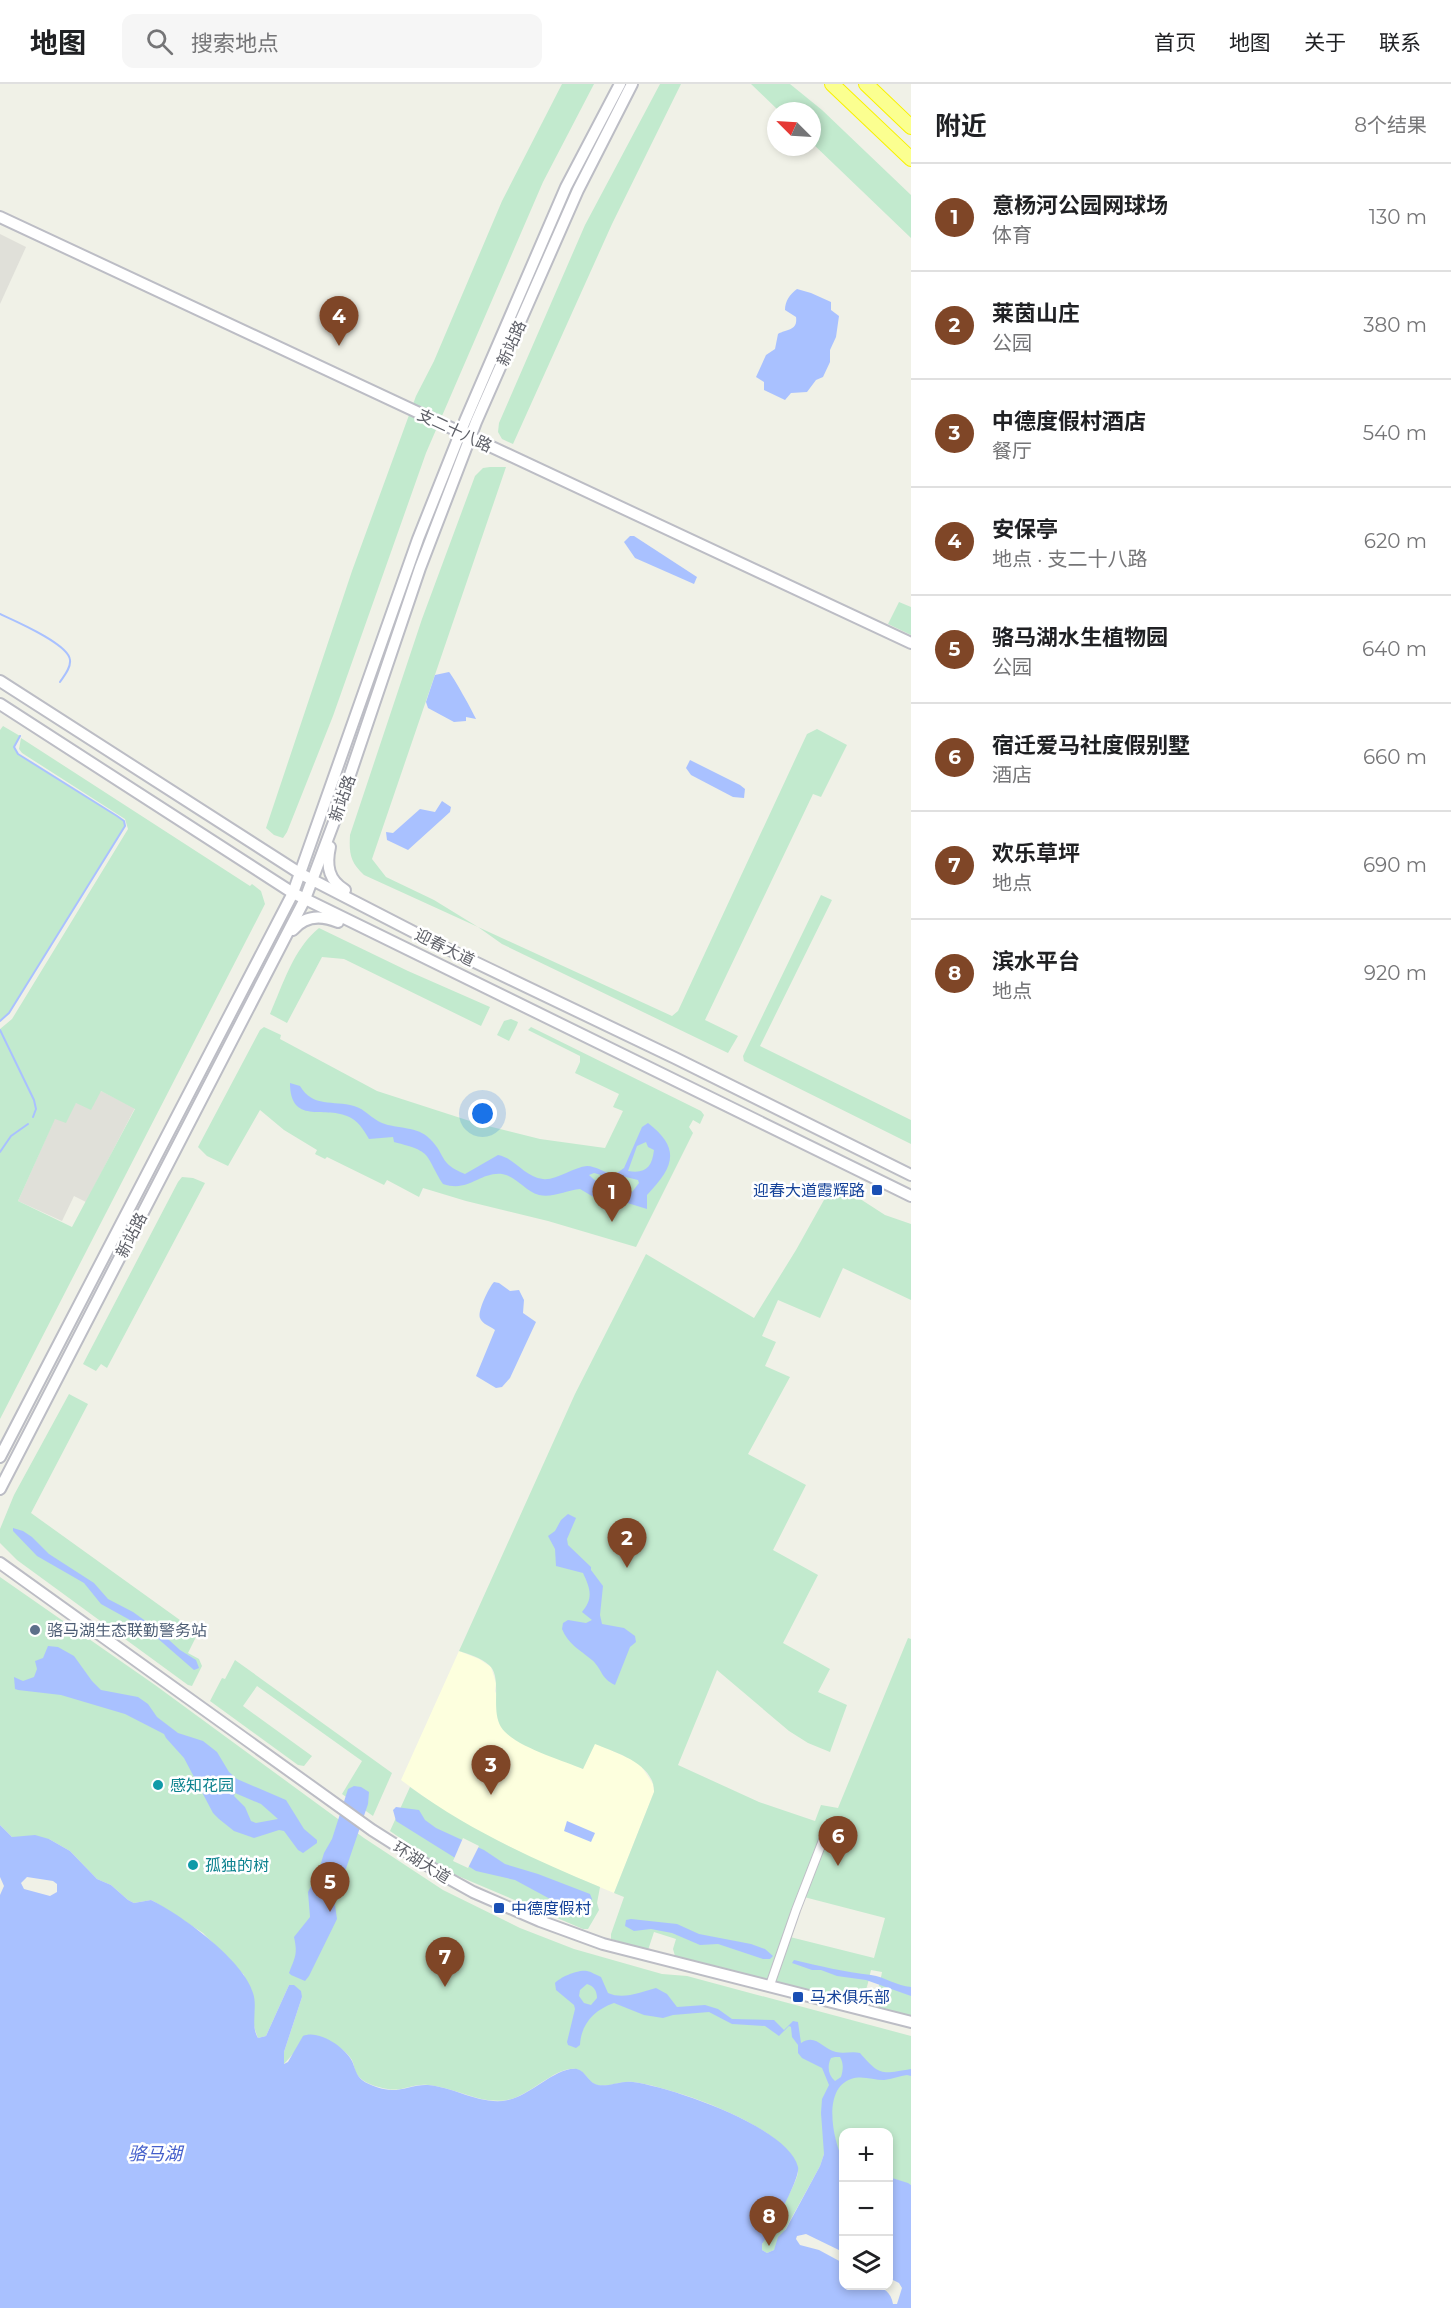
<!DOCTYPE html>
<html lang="zh">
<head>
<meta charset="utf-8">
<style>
	:root { --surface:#fff; --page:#f6f6f6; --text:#202124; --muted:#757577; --line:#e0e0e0; --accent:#7f4627 }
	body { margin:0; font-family:Montserrat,"Noto Sans SC",sans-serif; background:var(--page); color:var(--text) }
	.controls { position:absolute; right:18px; bottom:18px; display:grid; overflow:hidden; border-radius:12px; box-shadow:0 3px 9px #0003 }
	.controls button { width:54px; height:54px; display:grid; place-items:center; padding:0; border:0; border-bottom:2px solid var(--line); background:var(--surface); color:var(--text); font:30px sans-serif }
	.compass { position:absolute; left:767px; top:18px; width:54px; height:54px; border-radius:50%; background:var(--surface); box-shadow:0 3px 9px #0003; rotate:294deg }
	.you { position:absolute; left:483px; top:1030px; width:21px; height:21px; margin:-15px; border:4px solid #fff; border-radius:50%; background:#1a73e8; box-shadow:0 0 0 9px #1a73e833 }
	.badge { display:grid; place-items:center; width:39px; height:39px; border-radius:50%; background:var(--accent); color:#fff; font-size:20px; font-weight:700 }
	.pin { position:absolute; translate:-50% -50px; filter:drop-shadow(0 2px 3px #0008) }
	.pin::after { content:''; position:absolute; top:32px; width:21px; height:18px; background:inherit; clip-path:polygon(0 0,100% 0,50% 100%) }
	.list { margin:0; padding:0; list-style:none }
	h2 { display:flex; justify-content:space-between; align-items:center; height:78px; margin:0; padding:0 24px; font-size:26px }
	h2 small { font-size:20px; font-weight:400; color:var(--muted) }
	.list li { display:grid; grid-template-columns:39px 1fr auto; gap:18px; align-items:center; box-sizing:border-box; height:108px; padding:0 24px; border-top:2px solid var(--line) }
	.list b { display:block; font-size:22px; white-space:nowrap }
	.list p { margin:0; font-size:20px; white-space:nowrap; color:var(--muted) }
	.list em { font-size:20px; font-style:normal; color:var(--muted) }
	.icon { flex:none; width:33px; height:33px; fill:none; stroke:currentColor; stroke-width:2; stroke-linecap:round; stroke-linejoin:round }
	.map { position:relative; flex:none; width:911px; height:2224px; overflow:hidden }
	header { display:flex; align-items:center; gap:36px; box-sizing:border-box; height:84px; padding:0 30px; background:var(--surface); border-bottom:2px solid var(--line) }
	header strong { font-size:28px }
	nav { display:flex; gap:33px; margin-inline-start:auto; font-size:21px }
	.search { width:420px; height:54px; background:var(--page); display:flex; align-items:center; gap:15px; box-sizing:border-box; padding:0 21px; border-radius:12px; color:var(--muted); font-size:22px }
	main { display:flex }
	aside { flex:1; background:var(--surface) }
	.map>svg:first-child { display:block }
	.commercial { fill:#fdffde }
	.industrial { fill:#e0e0d9 }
	.green { fill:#c2eace; fill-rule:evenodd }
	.water { fill:#a9c1ff; fill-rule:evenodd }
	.pier { fill:#f0f1e7 }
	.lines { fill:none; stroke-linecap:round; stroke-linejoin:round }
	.stream { stroke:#a9c1ff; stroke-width:2 }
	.street-casing { stroke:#bebec6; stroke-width:10 }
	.secondary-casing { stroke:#bcbdc5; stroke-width:14 }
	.highway-casing { stroke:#f8f100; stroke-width:16 }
	.street { stroke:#fff; stroke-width:8 }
	.secondary { stroke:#fff; stroke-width:10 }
	.highway { stroke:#fbff90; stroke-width:14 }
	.transit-dot { fill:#1a4fb4; stroke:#fff; stroke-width:2 }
	.service-dot { fill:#5c6f8a; stroke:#fff; stroke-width:2 }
	.culture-dot { fill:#0f9aa8; stroke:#fff; stroke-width:2 }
	.labels { text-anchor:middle; stroke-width:5; stroke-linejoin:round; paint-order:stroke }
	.street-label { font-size:16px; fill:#5e6068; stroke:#fff }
	.transit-label { font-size:16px; fill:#164399; stroke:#fff; text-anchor:start }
	.service-label { font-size:16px; fill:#4e5e75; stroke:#fff; text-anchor:start }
	.culture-label { font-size:16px; fill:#0d838f; stroke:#fff; text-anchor:start }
	.water-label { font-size:18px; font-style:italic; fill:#435ecb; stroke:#fff }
</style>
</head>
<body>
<header>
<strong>地图</strong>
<div class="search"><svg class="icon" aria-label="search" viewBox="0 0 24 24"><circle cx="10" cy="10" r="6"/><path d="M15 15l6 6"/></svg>搜索地点</div>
<nav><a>首页</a><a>地图</a><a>关于</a><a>联系</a></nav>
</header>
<main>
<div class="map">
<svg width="911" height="2224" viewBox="0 0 911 2224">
	<rect width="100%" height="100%" fill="#f0f1e7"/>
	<!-- commercial -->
	<polygon class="commercial" points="459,1567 479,1575 491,1583 496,1599 495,1607 515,1656 583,1685 595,1659 639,1679 653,1700 654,1708 614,1809 542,1779 453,1734 401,1696"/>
	<!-- industrial -->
	<g class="industrial">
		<polygon points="0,150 26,163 0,220"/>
		<polygon points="101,1007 135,1024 86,1118 74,1112 62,1137 18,1117 55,1034 76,1019"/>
	</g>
	<!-- green -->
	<g class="green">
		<polygon points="562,0 594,0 543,98 426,369 333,632 287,748 283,754 274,751 266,744 352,487 416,312 434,277 502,117"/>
		<polygon points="660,0 681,0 612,140 513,360 502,355 498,348 499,339 585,141"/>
		<polygon points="751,0 790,0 822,26 911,111 911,154 812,59 812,27 779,27"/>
		<path d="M490,383H506L372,775L386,793L434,816L478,843L672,932L678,927L807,650L817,645L847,661L821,713L813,710L705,936L738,952L728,969L502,860L478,843L364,791C350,778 349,769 350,751L422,535L475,392L483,384Z"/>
		<polygon points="899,518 911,523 911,551 888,540"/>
		<polygon points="3,642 20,652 14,663 18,670 117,732 124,737 125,742 9,929 0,937 0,646"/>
		<path d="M21,654L250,802L252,800L261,807L265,820L0,1335V945L12,935L128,745L125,735L22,669L19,665ZM101,1007L135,1025L72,1143L18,1117L55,1035L66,1039L76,1019L91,1026Z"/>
		<polygon points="821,811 832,816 760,962 911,1036 911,1060 744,977 743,972"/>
		<path d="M319,844L408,887L490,923L481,942L344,875L322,873L287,939L270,930C283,900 294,864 319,844Z"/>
		<polygon points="511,935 518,938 517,941 509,957 497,951 504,937"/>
		<polygon points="264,943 281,951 280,955 377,1007 476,1039 540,1055 605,1064 623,1027 613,1023 619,1010 575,989 580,978 580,972 528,946 531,943 701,1027 704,1031 700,1040 693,1036 689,1043 693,1049 636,1163 548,1137 466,1117 423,1104 419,1113 387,1096 384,1101 327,1073 325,1075 315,1070 317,1066 284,1046 260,1026 228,1082 207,1072 198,1063 260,946"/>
		<polygon points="182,1093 193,1094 205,1099 107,1284 101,1280 96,1287 83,1280 178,1098"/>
		<path d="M834,1098L885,1131L911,1140V1216L843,1184L820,1234L778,1216L762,1252L776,1258L765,1282L790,1293L748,1370L806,1401L773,1466L818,1491L783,1559L830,1585L818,1608L847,1621L830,1668L808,1659L789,1647L717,1586L678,1681L759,1718L815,1737L821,1721L838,1724L908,1554L911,1555V1934L881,1926C873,1914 880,1901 882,1888L871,1886C868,1898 867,1913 854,1918L777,1899L776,1895L790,1853L874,1874L885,1834L804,1813L831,1744L825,1741L768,1896L675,1872L673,1865L676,1855L654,1848L648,1866L611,1855V1850L624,1813L614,1809L654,1708C655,1680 615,1668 595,1660L583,1685C562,1676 513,1662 501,1643C490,1625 503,1593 489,1581C481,1574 469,1570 459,1567L575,1310L646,1170L754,1234L796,1166Z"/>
		<polygon points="69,1310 88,1320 31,1429 198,1549 188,1569 199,1575 202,1582 192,1602 188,1601 17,1476 0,1459 0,1445 14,1411"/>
		<path d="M0,1493L155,1601L364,1754L443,1806L520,1844L574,1865L662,1890L687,1892L911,1952V2101L889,2093L888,2048H844L843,2076L837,2064L824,2070L820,2082L774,2166L767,2169L762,2166V2160C768,2150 799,2096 798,2087C792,2043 672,2003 633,1998C621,1996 608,2004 597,2001C588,1999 586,1987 576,1985C555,1982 531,2012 507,2016C481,2021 454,2003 428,2001C414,1999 401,2008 388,2005C376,2003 362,1999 356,1989C354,1985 354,1980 352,1976C346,1966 334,1960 324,1954L292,1971L284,1980V1968L302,1913L289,1901L266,1952L258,1954L255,1946L244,1891L203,1849L155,1818L151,1816L134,1819L128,1816L111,1801L97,1795L70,1767L49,1755L12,1753L0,1741Z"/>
		<polygon points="235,1576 392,1689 373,1732 342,1710 362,1677 257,1602 243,1622 312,1672 304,1682 298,1681 210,1617 222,1594 225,1595"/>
		<path d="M410,1703C471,1747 531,1774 600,1803L597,1819L599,1826L588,1845H583L451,1789L390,1747Z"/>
	</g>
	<!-- water -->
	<g class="water">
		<path d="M797,205L811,209L831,218V226L839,232L836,253L830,266V278L823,293L816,296L807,308L791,309L785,316L764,306V298L756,293L766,271L775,265L778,250C787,245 798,247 796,233L785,226C785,217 790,210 797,205Z"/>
		<polygon points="630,452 634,452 697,493 694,500 635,474 624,458"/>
		<path d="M449,588C453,592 473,628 476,635L466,633V637L454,638L428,624L426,618L435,591Z"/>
		<polygon points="690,676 740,701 745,705 744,714 733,713 691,691 686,684"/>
		<polygon points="442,717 451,723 450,728 408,766 387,756 386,748 393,749 420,725 435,728"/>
		<path d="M290,999L300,1002C313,1024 333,1016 354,1022C365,1025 372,1035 382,1039C397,1045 418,1042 430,1055C447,1072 438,1079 465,1090L498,1071C515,1074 524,1093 543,1095C555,1097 574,1083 587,1082C596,1082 605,1089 614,1091L624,1084L642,1043L648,1039C682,1065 673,1084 647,1111V1125L621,1117L608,1119L602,1118L580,1105C567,1106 553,1114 539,1111C525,1107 516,1092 502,1090C479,1088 469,1109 443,1100C424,1070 434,1068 394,1058L393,1053L369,1055C363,1045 358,1036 347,1032C324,1022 290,1041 290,999ZM646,1058L648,1063L654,1066C652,1083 646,1090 628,1087L637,1062ZM594,1089L612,1094L626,1093L638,1096L639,1099L632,1108C612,1106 604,1105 589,1091Z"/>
		<path d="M494,1198L499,1199L510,1207L519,1206L524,1216L523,1229L536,1238L510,1294L502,1303L496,1304L476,1292L495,1246C490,1242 482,1240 480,1234C477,1228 489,1203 494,1198Z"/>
		<path d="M568,1430L576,1434L567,1455L568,1461L591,1483V1486L603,1502L600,1531L602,1540L624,1544L635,1552L636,1558L630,1563L615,1601C600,1594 603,1586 592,1576C580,1566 568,1560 562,1545L563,1539L568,1536L586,1539L592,1536L582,1528C594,1514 590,1504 583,1489L556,1482L555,1465L548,1452L555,1447L561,1436Z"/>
		<polygon points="13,1444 23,1447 32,1453 49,1470 94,1499 108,1515 133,1528 158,1546 180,1566 196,1576 199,1584 194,1586 148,1546 101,1520 84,1499 37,1472 13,1447"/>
		<path d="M48,1562L58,1563L74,1572L92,1597L101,1606L138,1613L148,1620L157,1633L178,1649L203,1657L217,1668L229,1688L237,1695L286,1716L304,1745L317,1756V1759L303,1769L298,1766L284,1747L279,1746L254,1754L234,1747L219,1735L213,1729L184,1674L166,1654L164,1650L125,1630L61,1611L18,1606L15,1605L14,1593L23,1597L34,1593L37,1585L35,1577L43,1574ZM235,1709L261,1720L278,1735L256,1739L251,1737L245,1723L234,1712Z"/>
		<path d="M354,1702L361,1703L369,1708L368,1720L337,1811L335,1821L337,1835L309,1892L305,1897L291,1891L289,1889C295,1873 298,1871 294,1853L310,1833L308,1808L318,1789L324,1769L332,1755L348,1705Z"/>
		<polygon points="396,1723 419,1726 425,1736 436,1744 484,1766 505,1780 538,1790 590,1810 592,1815 585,1829 581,1829 565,1818 552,1816 515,1796 476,1787 396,1737 393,1726"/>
		<polygon points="567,1737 595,1749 591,1758 564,1747"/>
		<path d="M0,1741L12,1753L35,1751L49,1755L70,1767L97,1795L111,1801L128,1816L134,1819L151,1816L155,1818C184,1833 244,1877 253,1909C258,1923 250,1941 258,1954L266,1952L289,1901H294L301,1907L302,1913L284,1968V1980L288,1978L303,1952C318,1945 345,1963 352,1977C355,1984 356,1991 362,1996C370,2002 384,2006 392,2006C405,2006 416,2000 428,2001C454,2003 482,2022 508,2016C530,2012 557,1982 577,1985C586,1987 588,1999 598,2001C609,2003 622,1996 633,1998C671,2003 789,2043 798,2083C801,2093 770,2149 762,2160V2166L767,2169L774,2166L778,2153L786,2145L820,2082L824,2070L821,2029L822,2015L829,2001L822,1984L802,1974L798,1969V1961L792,1953L791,1943L789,1942C785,1946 783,1948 779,1952L765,1942L732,1940L709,1928L673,1931L663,1934L644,1931L614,1919C594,1926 581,1940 580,1961L576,1964L568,1961L567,1958L575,1925L574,1921L556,1906L555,1899C560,1893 579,1885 587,1887C592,1888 596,1891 601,1893L608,1909C624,1916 640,1908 656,1904L667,1910L677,1923L705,1921L718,1925L732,1935L774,1936L784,1946L793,1937L798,1938L801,1959C816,1949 822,1965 836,1968C844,1970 852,1967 860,1969C880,1992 881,1990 911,1985V1992L907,1991C900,1992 892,1995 884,1996C873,1996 862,1991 851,1995C822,2005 833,2056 843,2076V2168L806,2150L797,2152L796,2155L800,2161L819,2166L843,2179L844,2202C863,2202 889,2196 893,2220H897L902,2204L899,2199L889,2194V2093L908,2099L911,2101V2224H0V1811L4,1802L0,1793ZM27,1793L53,1797L57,1800V1808L50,1812L24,1805L21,1799ZM587,1900C594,1902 597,1907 597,1914L591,1921L584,1919L579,1912L580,1906ZM835,1973H840C844,1980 843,1986 841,1993L835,1997C828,1991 827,1982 831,1974Z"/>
		<polygon points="631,1835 677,1840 699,1850 751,1860 765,1865 773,1872 770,1875 763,1875 718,1860 700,1861 672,1849 651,1845 634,1847 625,1842 626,1836"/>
		<path d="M794,1876C819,1882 845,1888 871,1891C885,1893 897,1902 911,1903V1912L866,1896L837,1892L821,1886H812L792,1879Z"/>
	</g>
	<!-- pier -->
	<polygon class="pier" points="463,1754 479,1762 468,1784 453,1777"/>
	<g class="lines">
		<!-- stream -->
		<g class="stream">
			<path d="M0,530C15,537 69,560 70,576C71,584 64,592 60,598"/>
			<polyline points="0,937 9,929 125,742 124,737 117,732 18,670 14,663 20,652"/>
			<polyline points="0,946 34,1016 36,1025 33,1033"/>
			<polyline points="0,1068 11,1052 28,1040"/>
		</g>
		<defs>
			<polyline id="street" points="770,1901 796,1826 825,1751"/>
			<g id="secondary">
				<polyline points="0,133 911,559"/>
				<polyline points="0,597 301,790 433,858 675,974 911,1091"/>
				<polyline points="0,620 293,809 911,1112"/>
				<path d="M330,763C326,781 328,796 345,806"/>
				<path d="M293,846C305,831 321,831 338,838"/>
				<polyline points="0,1373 293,809 418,455 465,337 566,103 620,0"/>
				<polyline points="0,1405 305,815 334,738 420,484 476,338 578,106 632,0"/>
				<polyline points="0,1479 372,1746 446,1793 473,1808 540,1837 603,1860 911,1938"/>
			</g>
			<g id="highway">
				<polyline points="832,0 911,75"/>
				<polyline points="866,0 911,43"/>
			</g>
		</defs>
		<!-- street casing -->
		<use href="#street" class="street-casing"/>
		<!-- secondary casing -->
		<use href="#secondary" class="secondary-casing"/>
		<!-- highway casing -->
		<use href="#highway" class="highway-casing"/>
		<!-- street -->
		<use href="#street" class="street"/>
		<!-- secondary -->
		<use href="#secondary" class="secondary"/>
		<!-- highway -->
		<use href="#highway" class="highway"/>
	</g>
	<!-- markers -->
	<g class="transit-dot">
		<rect x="871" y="1100" width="12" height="12" rx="3"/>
		<rect x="493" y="1818" width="12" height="12" rx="3"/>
		<rect x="792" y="1907" width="12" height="12" rx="3"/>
	</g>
	<circle class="service-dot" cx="35" cy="1546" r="6"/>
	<g class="culture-dot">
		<circle cx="158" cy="1701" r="6"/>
		<circle cx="193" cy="1781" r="6"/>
	</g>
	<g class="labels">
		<!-- street labels -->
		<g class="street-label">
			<text transform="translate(511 259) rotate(-66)" y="6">新站路</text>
			<text transform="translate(455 346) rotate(25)" y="6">支二十八路</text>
			<text transform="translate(342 714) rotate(-71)" y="6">新站路</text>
			<text transform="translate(445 863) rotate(26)" y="6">迎春大道</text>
			<text transform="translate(131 1151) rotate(-63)" y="6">新站路</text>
			<text transform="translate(422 1778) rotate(32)" y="6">环湖大道</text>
		</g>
		<!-- transit labels -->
		<g class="transit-label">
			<text x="865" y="1112" text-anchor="end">迎春大道霞辉路</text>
			<text x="511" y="1830">中德度假村</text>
			<text x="810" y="1919">马术俱乐部</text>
		</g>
		<!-- service labels -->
		<g class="service-label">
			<text x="47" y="1552">骆马湖生态联勤警务站</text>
		</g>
		<!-- culture labels -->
		<g class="culture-label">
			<text x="170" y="1707">感知花园</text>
			<text x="205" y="1787">孤独的树</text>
		</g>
		<!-- water labels -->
		<g class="water-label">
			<text x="155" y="2076">骆马湖</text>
		</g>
	</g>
</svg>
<div class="controls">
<button>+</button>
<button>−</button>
<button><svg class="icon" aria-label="layers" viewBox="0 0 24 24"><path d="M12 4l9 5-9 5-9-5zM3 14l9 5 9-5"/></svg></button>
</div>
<svg class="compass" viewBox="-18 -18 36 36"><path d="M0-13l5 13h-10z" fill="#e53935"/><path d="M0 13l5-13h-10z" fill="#757577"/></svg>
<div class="you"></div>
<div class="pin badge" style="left:612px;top:1138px">1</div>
<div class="pin badge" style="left:627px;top:1484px">2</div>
<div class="pin badge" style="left:491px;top:1711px">3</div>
<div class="pin badge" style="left:339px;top:262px">4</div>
<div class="pin badge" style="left:330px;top:1828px">5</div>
<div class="pin badge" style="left:838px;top:1782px">6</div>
<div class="pin badge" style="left:445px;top:1903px">7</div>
<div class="pin badge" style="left:769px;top:2162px">8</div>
</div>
<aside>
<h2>附近<small>8个结果</small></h2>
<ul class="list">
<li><span class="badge">1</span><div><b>意杨河公园网球场</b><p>体育</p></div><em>130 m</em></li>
<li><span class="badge">2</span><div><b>莱茵山庄</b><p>公园</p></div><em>380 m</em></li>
<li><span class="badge">3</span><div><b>中德度假村酒店</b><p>餐厅</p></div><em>540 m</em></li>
<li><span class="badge">4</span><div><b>安保亭</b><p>地点 · 支二十八路</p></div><em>620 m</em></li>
<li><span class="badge">5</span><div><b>骆马湖水生植物园</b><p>公园</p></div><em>640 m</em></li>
<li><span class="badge">6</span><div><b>宿迁爱马社度假别墅</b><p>酒店</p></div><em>660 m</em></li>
<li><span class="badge">7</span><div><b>欢乐草坪</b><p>地点</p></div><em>690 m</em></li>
<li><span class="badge">8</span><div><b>滨水平台</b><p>地点</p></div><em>920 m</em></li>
</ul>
</aside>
</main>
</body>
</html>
